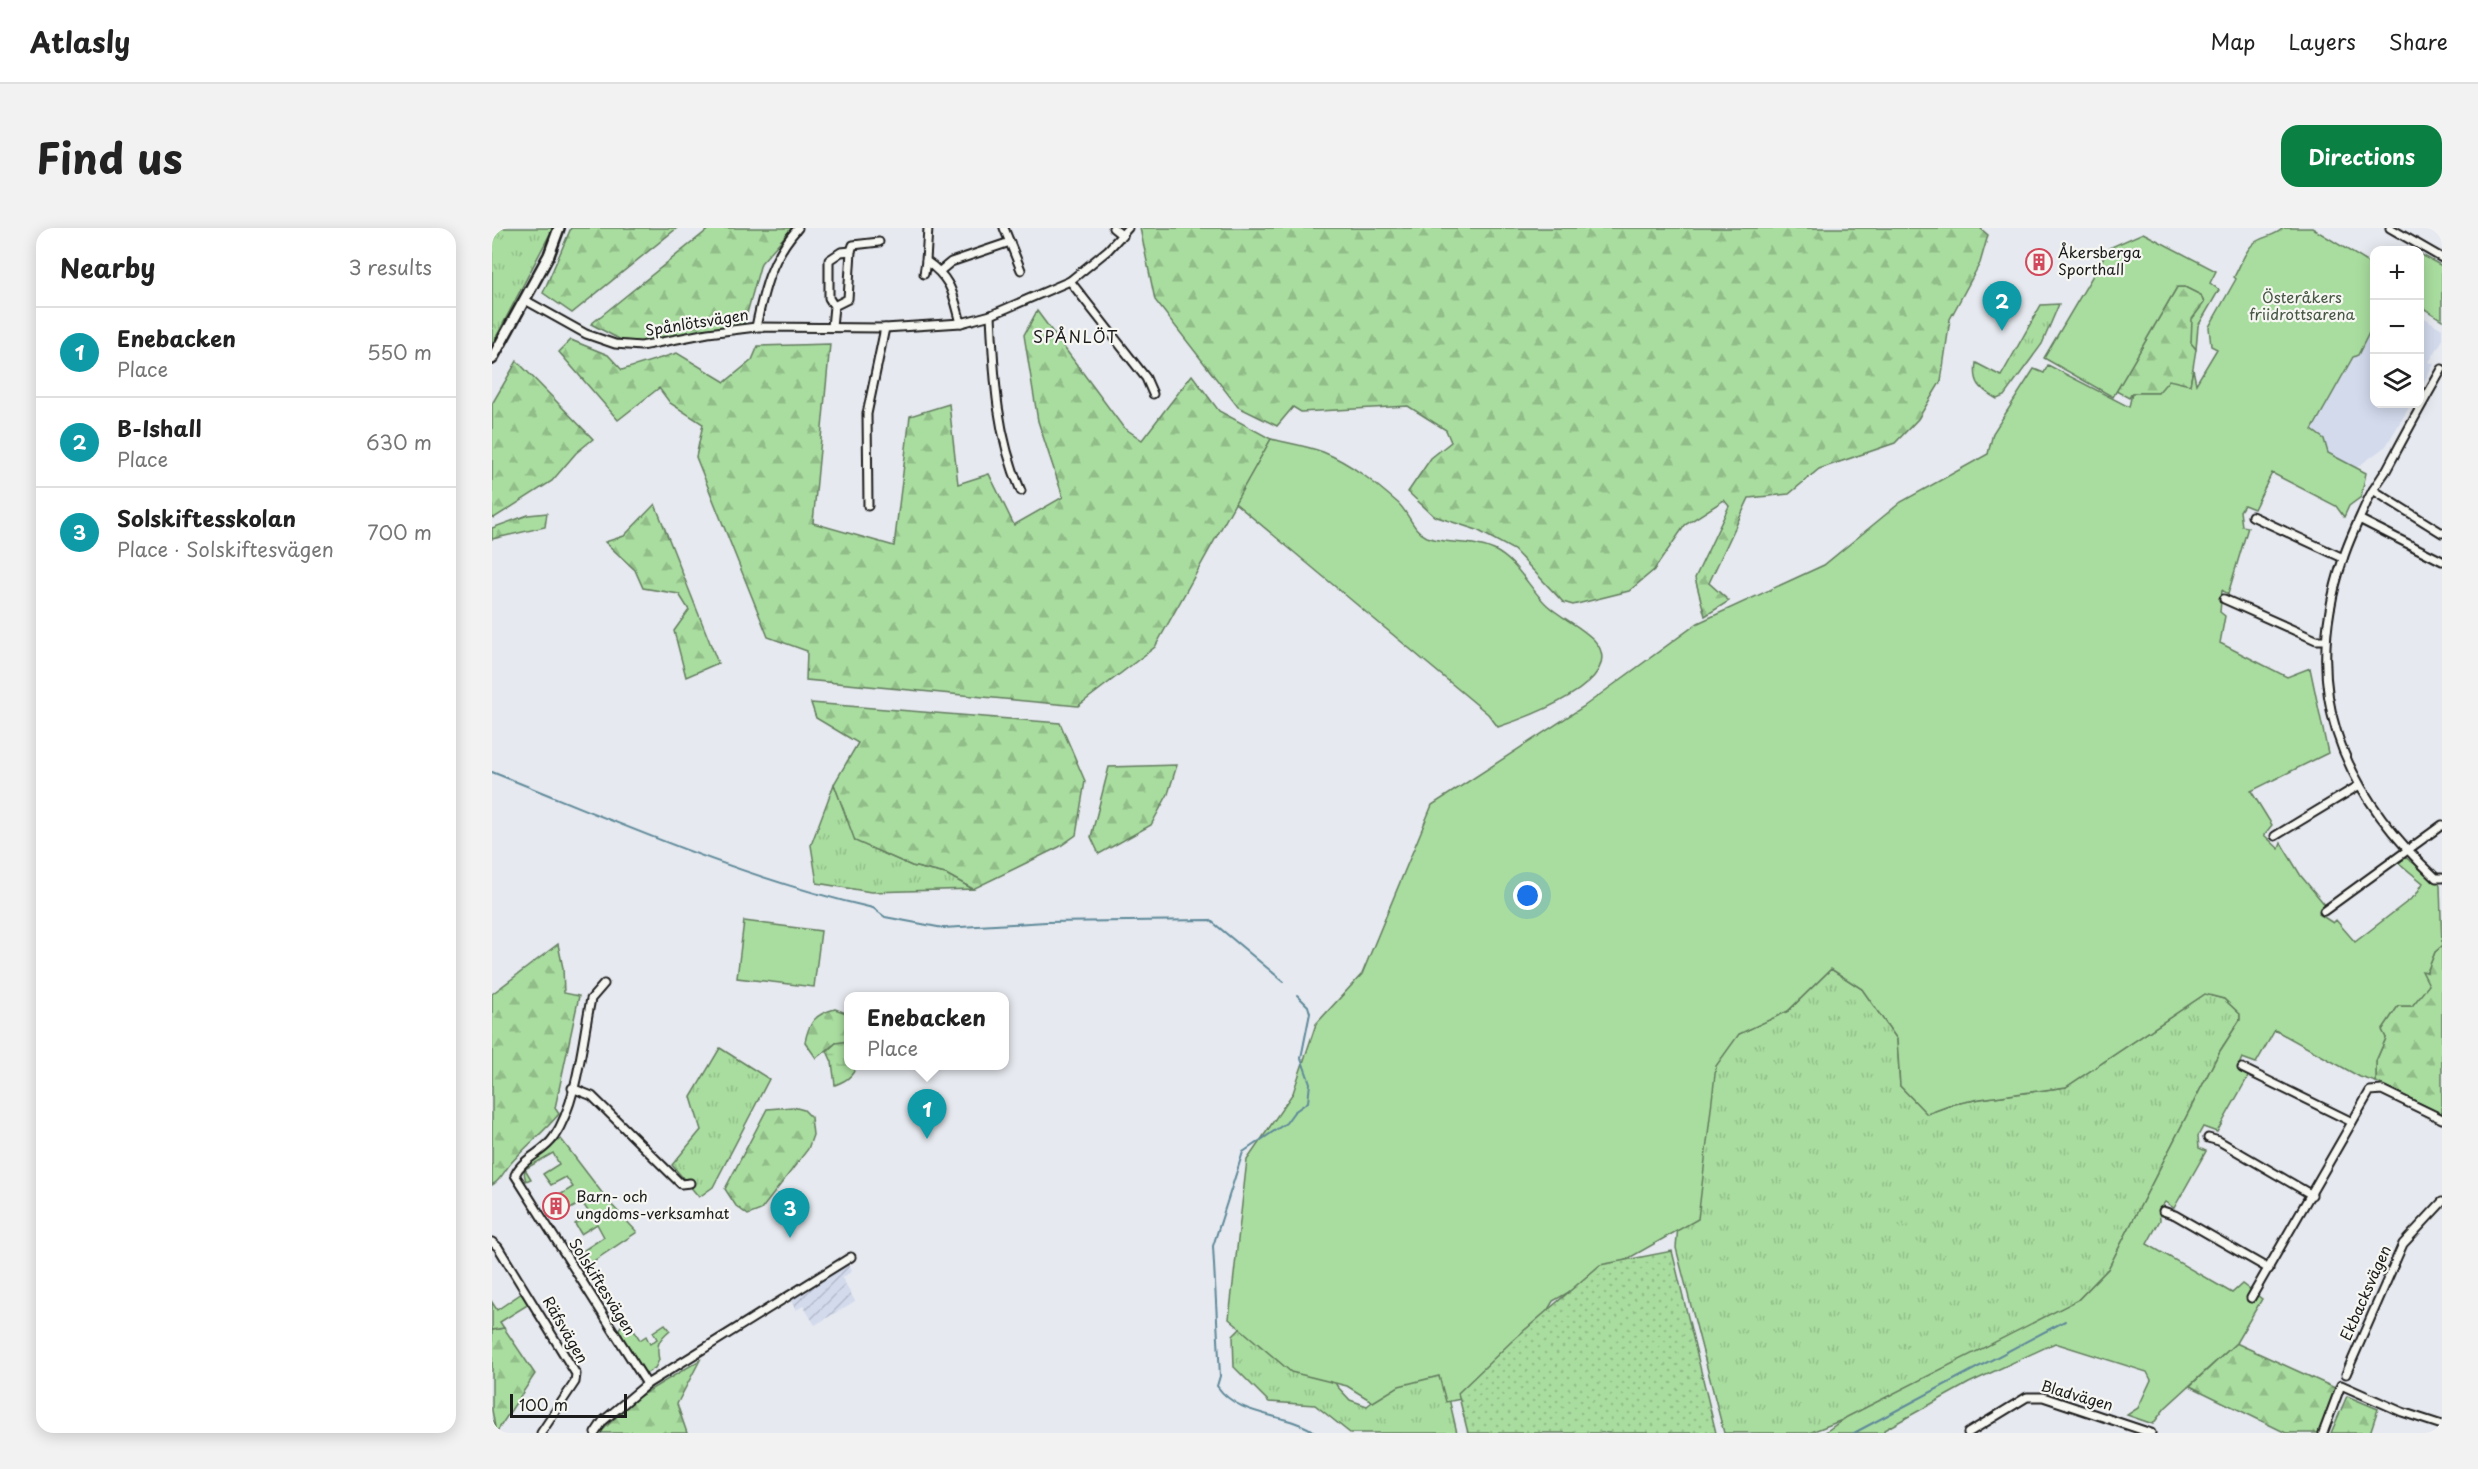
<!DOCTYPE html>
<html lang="en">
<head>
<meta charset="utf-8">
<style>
	:root { --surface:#fff; --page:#f2f2f2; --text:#222; --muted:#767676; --line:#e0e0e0; --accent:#0b8043 }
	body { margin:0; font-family:"Playpen Sans",sans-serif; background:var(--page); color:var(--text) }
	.controls { position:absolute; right:18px; top:18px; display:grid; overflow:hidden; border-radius:12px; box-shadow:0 3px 15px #0003 }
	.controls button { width:54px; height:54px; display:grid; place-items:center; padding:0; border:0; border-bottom:2px solid var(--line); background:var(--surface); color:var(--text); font:30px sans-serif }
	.scale { position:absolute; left:18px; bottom:15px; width:117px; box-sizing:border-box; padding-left:6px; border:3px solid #1c1c1c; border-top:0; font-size:16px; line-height:21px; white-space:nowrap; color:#1c1c1c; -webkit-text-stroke:4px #f6f6f2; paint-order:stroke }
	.you { position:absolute; left:1036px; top:668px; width:21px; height:21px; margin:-15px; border:4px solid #fff; border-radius:50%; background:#1a73e8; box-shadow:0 0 0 9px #1a73e833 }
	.badge { display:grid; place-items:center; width:39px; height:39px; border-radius:50%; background:var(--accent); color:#fff; font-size:20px; font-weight:700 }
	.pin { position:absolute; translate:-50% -50px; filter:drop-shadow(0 2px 3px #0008) }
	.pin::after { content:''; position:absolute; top:32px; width:21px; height:18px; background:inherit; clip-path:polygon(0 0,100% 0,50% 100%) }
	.popup { position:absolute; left:352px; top:764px; width:165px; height:78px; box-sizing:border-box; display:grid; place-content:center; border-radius:12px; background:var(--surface); filter:drop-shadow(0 2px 4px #0005); font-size:20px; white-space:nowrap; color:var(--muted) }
	.popup b { font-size:22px; color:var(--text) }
	.popup::after { content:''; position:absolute; left:50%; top:100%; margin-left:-12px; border:12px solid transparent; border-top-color:var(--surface) }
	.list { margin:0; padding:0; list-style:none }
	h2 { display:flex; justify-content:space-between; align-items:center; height:78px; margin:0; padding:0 24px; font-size:26px }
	h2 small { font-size:20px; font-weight:400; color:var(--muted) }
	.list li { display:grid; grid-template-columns:39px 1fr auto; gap:18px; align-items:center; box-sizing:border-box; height:90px; padding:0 24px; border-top:2px solid var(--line) }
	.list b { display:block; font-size:22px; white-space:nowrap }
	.list p { margin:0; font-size:20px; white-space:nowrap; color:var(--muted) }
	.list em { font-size:20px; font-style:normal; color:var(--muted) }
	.icon { flex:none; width:33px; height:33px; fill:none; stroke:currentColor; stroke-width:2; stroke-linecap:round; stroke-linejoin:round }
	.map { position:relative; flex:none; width:1950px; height:1205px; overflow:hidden; border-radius:18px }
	header { display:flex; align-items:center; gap:36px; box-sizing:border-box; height:84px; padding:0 30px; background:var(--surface); border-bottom:2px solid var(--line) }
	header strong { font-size:28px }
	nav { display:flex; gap:33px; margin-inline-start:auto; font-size:21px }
	.intro { display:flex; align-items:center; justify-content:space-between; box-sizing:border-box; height:144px; padding:0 36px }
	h1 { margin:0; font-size:42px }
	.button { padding:15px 27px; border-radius:18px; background:var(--accent); color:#fff; font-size:21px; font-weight:700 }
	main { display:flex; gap:36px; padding:0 36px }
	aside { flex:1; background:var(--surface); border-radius:18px; box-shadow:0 3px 15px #0003 }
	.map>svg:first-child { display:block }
	.built { fill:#d2daec }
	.industrial { fill:url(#industrial-furrows) }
	.grass { fill:url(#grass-tufts); stroke:#627c5e; stroke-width:1.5 }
	.forest { fill:url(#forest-firs); stroke:#627c5e; stroke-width:1.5 }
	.wetland { fill:url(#wetland-marsh); stroke:#627c5e; stroke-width:1.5 }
	.park { fill:#a9dd9f; stroke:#627c5e; stroke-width:1.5 }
	.garden { fill:url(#garden-dots); stroke:#627c5e; stroke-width:1.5 }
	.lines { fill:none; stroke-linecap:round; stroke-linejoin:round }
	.stream { stroke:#5f899a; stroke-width:2 }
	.minor-casing { stroke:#1c1c1c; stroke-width:11 }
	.tertiary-casing { stroke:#1c1c1c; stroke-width:14 }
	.minor { stroke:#f6f6f2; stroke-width:7 }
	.tertiary { stroke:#f6f6f2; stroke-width:9 }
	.labels { text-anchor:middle; stroke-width:4.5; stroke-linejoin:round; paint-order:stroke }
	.poi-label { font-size:15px; fill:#1c1c1c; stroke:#f6f6f2; text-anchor:start }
	.park-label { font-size:15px; fill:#465643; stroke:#f6f6f2 }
	.street-label { font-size:15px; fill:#1c1c1c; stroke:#f6f6f2 }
	.neighbourhood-label { font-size:16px; letter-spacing:1.5px; fill:#1c1c1c; stroke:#f6f6f2 }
</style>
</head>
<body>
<header>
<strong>Atlasly</strong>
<nav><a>Map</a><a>Layers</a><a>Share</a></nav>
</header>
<div class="intro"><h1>Find us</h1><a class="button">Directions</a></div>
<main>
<aside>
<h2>Nearby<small>3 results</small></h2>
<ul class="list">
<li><span class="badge" style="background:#0f9aa8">1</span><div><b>Enebacken</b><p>Place</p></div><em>550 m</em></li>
<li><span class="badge" style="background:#0f9aa8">2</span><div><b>B-Ishall</b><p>Place</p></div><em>630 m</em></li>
<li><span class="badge" style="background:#0f9aa8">3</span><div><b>Solskiftesskolan</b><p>Place · Solskiftesvägen</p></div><em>700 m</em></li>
</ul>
</aside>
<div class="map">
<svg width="1950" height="1205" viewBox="0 0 1950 1205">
	<defs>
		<pattern id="industrial-furrows" width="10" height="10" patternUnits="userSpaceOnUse" patternTransform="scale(1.5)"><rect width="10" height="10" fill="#d2daec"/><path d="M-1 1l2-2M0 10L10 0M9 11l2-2" fill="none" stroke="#b4baca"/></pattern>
		<pattern id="grass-tufts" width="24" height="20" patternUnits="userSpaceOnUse" patternTransform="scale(1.5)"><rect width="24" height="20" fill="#a9dd9f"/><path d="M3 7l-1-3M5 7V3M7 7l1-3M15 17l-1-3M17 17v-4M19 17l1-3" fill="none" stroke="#91bd88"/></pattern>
		<pattern id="forest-firs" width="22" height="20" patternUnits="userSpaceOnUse" patternTransform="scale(1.5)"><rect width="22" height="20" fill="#a9dd9f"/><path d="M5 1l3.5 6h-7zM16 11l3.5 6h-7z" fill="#91bd88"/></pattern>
		<pattern id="wetland-marsh" width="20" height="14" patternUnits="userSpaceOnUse" patternTransform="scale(1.5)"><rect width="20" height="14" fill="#a9dd9f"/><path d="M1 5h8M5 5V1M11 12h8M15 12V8" fill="none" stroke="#91bd88"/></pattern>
		<pattern id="garden-dots" width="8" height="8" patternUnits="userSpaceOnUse" patternTransform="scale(1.5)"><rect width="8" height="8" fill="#a9dd9f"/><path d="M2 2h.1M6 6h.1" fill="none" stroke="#91bd88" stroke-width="1.8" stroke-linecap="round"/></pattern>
	</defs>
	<rect width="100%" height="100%" fill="#e6e9ef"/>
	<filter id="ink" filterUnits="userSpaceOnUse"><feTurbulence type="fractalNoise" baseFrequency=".0167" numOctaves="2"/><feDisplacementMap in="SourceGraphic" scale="12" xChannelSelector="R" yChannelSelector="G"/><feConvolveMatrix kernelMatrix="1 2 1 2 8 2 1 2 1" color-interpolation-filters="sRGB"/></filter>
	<g filter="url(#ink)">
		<!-- built -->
		<g class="built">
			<polygon points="1928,87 1950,101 1950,113 1937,134 1942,136 1928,161"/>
			<polygon points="1882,95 1882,176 1919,176 1894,218 1864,240 1835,225 1820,202 1861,129 1866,127"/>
		</g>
		<!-- industrial -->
		<polygon class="industrial" points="356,1036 360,1043 350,1050 363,1073 323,1097 311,1078 304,1082 298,1071"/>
		<!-- grass -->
		<g class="grass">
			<polygon points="0,0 61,0 0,117"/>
			<path d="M1567,76L1550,116L1512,168L1505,171C1488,161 1481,155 1484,135L1509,148L1549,77Z"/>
			<polygon points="342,556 364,613 420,638 454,646 481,661 379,664 325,655 319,617"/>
			<polygon points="1339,741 1370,761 1405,811 1408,858 1435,886 1462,876 1488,871 1574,859 1713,766 1732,771 1748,786 1748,792 1728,823 1616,1041 1574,1084 1358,1189 1317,1205 1232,1205 1184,1020 1187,987 1101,899 1247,806 1296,783"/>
			<polygon points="228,820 277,851 221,959 207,969 180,937 209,902 199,869"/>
			<polygon points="756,1093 835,1139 845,1158 858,1172 875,1178 918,1145 950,1140 965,1205 858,1205 823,1177 777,1174 742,1139 741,1108"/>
		</g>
		<!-- forest -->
		<g class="forest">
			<polygon points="79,0 185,0 80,85 51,65"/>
			<polygon points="218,0 300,0 269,35 252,96 156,114 131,113 99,96"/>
			<polygon points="648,0 1488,0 1496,7 1488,35 1458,91 1449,153 1426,191 1403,215 1327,241 1297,266 1257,270 1217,355 1237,373 1213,388 1203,350 1237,278 1232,272 1193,297 1162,342 1137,363 1081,377 1071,374 1022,322 985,302 942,288 916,264 939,230 959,214 954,202 916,178 809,184 801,179 785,198 746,179 663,72"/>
			<polygon points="1685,59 1693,59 1709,67 1712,75 1699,114 1704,121 1698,158 1666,165 1640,165 1637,170 1624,163"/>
			<polygon points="545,83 631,199 650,212 700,147 727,183 779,211 663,419 586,478 314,452 315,423 276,409 204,229 211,196 178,175 167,160 126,192 67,124 79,112 116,127 130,142 185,125 233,154 260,132 266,118 338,116 321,295 402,318 418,188 457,176 466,256 497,246 522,297 571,269 546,193 532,107"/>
			<polygon points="25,133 101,211 84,225 60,253 2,290 0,289 0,176"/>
			<polygon points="163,276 226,435 194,449 182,403 197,382 187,366 151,360 143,342 113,314 132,308"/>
			<polygon points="55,285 53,299 0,311 0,300 36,287"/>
			<polygon points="319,475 568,495 593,553 584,607 567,619 481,661 454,646 420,638 363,613 342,556 366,515 324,490"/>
			<polygon points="685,537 676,566 659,597 607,626 599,609 617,539"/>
			<path d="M66,716L71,740L72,765L87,768L63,880L67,886C52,904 34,918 19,935C12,943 9,952 0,957V766Z"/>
			<polygon points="1950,718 1950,886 1884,854 1884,833 1894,810 1890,802 1906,778 1920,778 1936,757 1929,742 1935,744 1943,724"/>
			<path d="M343,781L357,786V815H344L324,830L313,814C317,794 323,786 343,781Z"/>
			<polygon points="301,879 312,882 319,889 321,907 316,921 269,982 256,987 244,978 233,961 275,881"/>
			<polygon points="12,1100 43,1146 4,1205 0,1182 0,1102"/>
			<polygon points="1744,1115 1845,1161 1828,1205 1794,1205 1698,1158"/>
			<polygon points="208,1132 185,1176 195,1205 108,1205 141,1172"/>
			<polygon points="1855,1168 1886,1181 1878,1205 1839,1205"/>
		</g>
		<!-- wetland -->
		<path class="wetland" d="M356,813L357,838H364C361,849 353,853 343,857L340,834L335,823L344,815Z"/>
		<!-- park -->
		<g class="park">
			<path d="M1791,0H1820L1882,38V95L1866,127L1861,129L1820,202L1832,211L1836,225L1874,245L1869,269L1857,278L1852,289L1844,278L1780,245L1762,281L1752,277L1748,283L1750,298L1756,299L1736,366L1730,362L1728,384L1733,388L1728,415L1795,449L1818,440L1836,525L1759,563L1780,597L1772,607L1787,621L1789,615L1809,648L1834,678L1827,686L1841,695L1844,692L1863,714L1924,667L1931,655L1907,635L1914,630L1944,650L1948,658L1950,718L1943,724L1935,744L1930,743L1937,757L1920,778H1906L1890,802L1894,810L1884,833V854L1868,849L1783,802L1764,835L1750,830L1746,839L1757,847L1725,904L1711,899L1706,908L1707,920L1714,923L1682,980L1673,974L1667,982L1668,992L1655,1016L1740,1065L1750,1056L1770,1071L1744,1115L1673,1180L1661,1196L1635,1187L1646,1180L1659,1152L1655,1144L1563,1115L1477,1155L1392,1202V1205H1332L1355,1189L1586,1072L1616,1041L1728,823L1748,792V786L1732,771L1713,766L1574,859L1488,871L1462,876L1435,886L1408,858L1405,811L1370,761L1339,741L1296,783L1247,806L1224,838L1206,991L1061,1073L1038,1112L969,1171L954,1174L947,1148L907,1158L881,1174L855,1158L799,1144L737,1091L755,932L801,865L824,796L870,746L940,577L1091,479L1206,395L1332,337L1409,274L1496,226L1501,205L1542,141L1552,145L1556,137L1637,179L1640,165H1666L1677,152L1698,157L1701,141L1704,156L1725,121L1719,118L1717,99L1744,51L1742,49C1748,39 1752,24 1761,16C1769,8 1783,9 1791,0Z"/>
			<polygon points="1651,5 1724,43 1718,55 1727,62 1706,98 1704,121 1699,115 1700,91 1712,75 1709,67 1693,59 1685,59 1621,169 1552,130 1617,20"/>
			<polygon points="1928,26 1950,38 1950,92 1928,78"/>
			<path d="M779,211C796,215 815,218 831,224C860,236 883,255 906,275C917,285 921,303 935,309C956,317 981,312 1002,322C1026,334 1036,359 1055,377C1069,390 1089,398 1102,412C1140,453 1030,491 1006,499L996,486L743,275Z"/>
			<polygon points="252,693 329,703 322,759 245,750"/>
			<path d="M69,911L117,974L145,1004L91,1040L83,1028L112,1009L105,996L89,1006L83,996L98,986L90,974L75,983L66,968L81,959L74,949L59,957L51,946L67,936L61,925L33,941L39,951L34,953C25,930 53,922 69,911Z"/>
			<polygon points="30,1065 37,1076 8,1094 12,1100 0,1102 0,1074 5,1082"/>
			<path d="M134,1090L148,1112L154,1108L158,1116L165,1111L161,1104L173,1096L178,1102C166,1112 164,1117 167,1132L163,1140L155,1145L146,1140L127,1101Z"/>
		</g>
		<!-- garden -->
		<polygon class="garden" points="1180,1023 1224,1205 976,1205 966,1165 1020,1113 1108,1037"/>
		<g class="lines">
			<!-- stream -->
			<g class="stream">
				<path d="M0,544C125,594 249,650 381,680L393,689L451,700L554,694L718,692L792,754"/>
				<path d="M805,767L816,778L818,785L809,830L818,855L816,874L802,884L794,895L751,924L721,1018L728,1148L725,1158C748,1191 795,1184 824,1205"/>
				<polyline points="1362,1205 1573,1093"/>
			</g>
			<defs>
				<g id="minor">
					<path d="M436,0L434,33C460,51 461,66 469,95"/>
					<polyline points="512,0 529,42"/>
					<polyline points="621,0 631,8"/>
					<polyline points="1898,0 1950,30"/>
					<polyline points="359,23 361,17 387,14"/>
					<polyline points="448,43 459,34 518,14"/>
					<polyline points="432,46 434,33"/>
					<polyline points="578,53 654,150 661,166"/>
					<polyline points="33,72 94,106 123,116 149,118 216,105 264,99 393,100 469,95 499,87 578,53 616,22 636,0"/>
					<path d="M499,87C502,148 504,206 529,263"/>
					<path d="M264,99C272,61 279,30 306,0"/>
					<polyline points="340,99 342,78 356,71 359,23 349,24 337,32 337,70 342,78"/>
					<path d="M1950,141C1931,174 1913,207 1895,241C1888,252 1879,263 1874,276C1866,294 1857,312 1851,331C1808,460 1847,560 1944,650H1950"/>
					<polyline points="1881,262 1950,305"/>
					<polyline points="376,278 375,186 393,100"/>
					<polyline points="1760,288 1851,330"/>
					<polyline points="1869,292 1950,333"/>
					<polyline points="1732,371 1824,412 1833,412"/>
					<polyline points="1783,608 1866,558"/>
					<polyline points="1832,683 1950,597"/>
					<path d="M112,756L99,771C90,813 86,873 62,909C52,925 31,929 23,947L155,1156"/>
					<polyline points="1750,840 1860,894"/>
					<polyline points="80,860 100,868 189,956 198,955"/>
					<polyline points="1716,910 1727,913 1820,967"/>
					<polyline points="1671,983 1683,987 1777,1041"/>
					<polyline points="0,1014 6,1019 84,1146 83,1154 49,1205"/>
					<polyline points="1759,1070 1878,863 1890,862 1950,891"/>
					<polyline points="1854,1146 1911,1016 1950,974"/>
					<polyline points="103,1205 111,1193 155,1156 359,1029"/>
					<polyline points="1476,1205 1535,1169 1551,1169 1659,1205"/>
					<polyline points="1831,1205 1849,1157 1910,1184 1950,1197"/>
				</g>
				<polyline id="tertiary" points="0,131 57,27 67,0"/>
			</defs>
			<!-- minor casing -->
			<use href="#minor" class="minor-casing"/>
			<!-- tertiary casing -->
			<use href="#tertiary" class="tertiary-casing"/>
			<!-- minor -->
			<use href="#minor" class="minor"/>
			<!-- tertiary -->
			<use href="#tertiary" class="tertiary"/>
		</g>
	</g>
	<!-- icons -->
	<defs>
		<symbol id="building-ring" viewBox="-11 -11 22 22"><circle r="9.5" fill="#f6f6f2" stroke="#d1495b" stroke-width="1.5"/><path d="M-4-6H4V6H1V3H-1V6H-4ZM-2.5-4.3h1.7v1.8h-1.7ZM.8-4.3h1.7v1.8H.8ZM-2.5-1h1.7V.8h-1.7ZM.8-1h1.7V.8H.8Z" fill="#d1495b"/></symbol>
	</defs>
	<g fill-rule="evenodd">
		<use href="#building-ring" x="1532" y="19" width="30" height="30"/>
		<use href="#building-ring" x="49" y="963" width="30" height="30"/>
	</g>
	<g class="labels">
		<!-- poi labels -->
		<g class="poi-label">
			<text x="1566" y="30">Åkersberga<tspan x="1566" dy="17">Sporthall</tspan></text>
			<text x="84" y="974">Barn- och<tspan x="84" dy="17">ungdoms-verksamhat</tspan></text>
		</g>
		<!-- park labels -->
		<g class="park-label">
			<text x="1810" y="75">Österåkers<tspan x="1810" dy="17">friidrottsarena</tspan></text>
		</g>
		<!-- street labels -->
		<g class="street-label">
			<text transform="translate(205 95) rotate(-9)" y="5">Spånlötsvägen</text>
			<text transform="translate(110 1059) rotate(58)" y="5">Solskiftesvägen</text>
			<text transform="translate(1874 1065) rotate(-66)" y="5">Ekbacksvägen</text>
			<text transform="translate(73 1102) rotate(60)" y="5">Räfsvägen</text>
			<text transform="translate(1585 1168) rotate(16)" y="5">Bladvägen</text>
		</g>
		<!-- neighbourhood labels -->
		<g class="neighbourhood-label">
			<text x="584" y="115">SPÅNLÖT</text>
		</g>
	</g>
</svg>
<div class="controls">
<button>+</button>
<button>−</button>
<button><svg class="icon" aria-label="layers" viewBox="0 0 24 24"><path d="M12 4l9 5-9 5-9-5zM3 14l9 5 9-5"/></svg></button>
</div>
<div class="scale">100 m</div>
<div class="you"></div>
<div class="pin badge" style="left:435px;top:911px;background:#0f9aa8">1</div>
<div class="popup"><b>Enebacken</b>Place</div>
<div class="pin badge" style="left:1510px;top:103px;background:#0f9aa8">2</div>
<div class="pin badge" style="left:298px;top:1010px;background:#0f9aa8">3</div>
</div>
</main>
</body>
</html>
